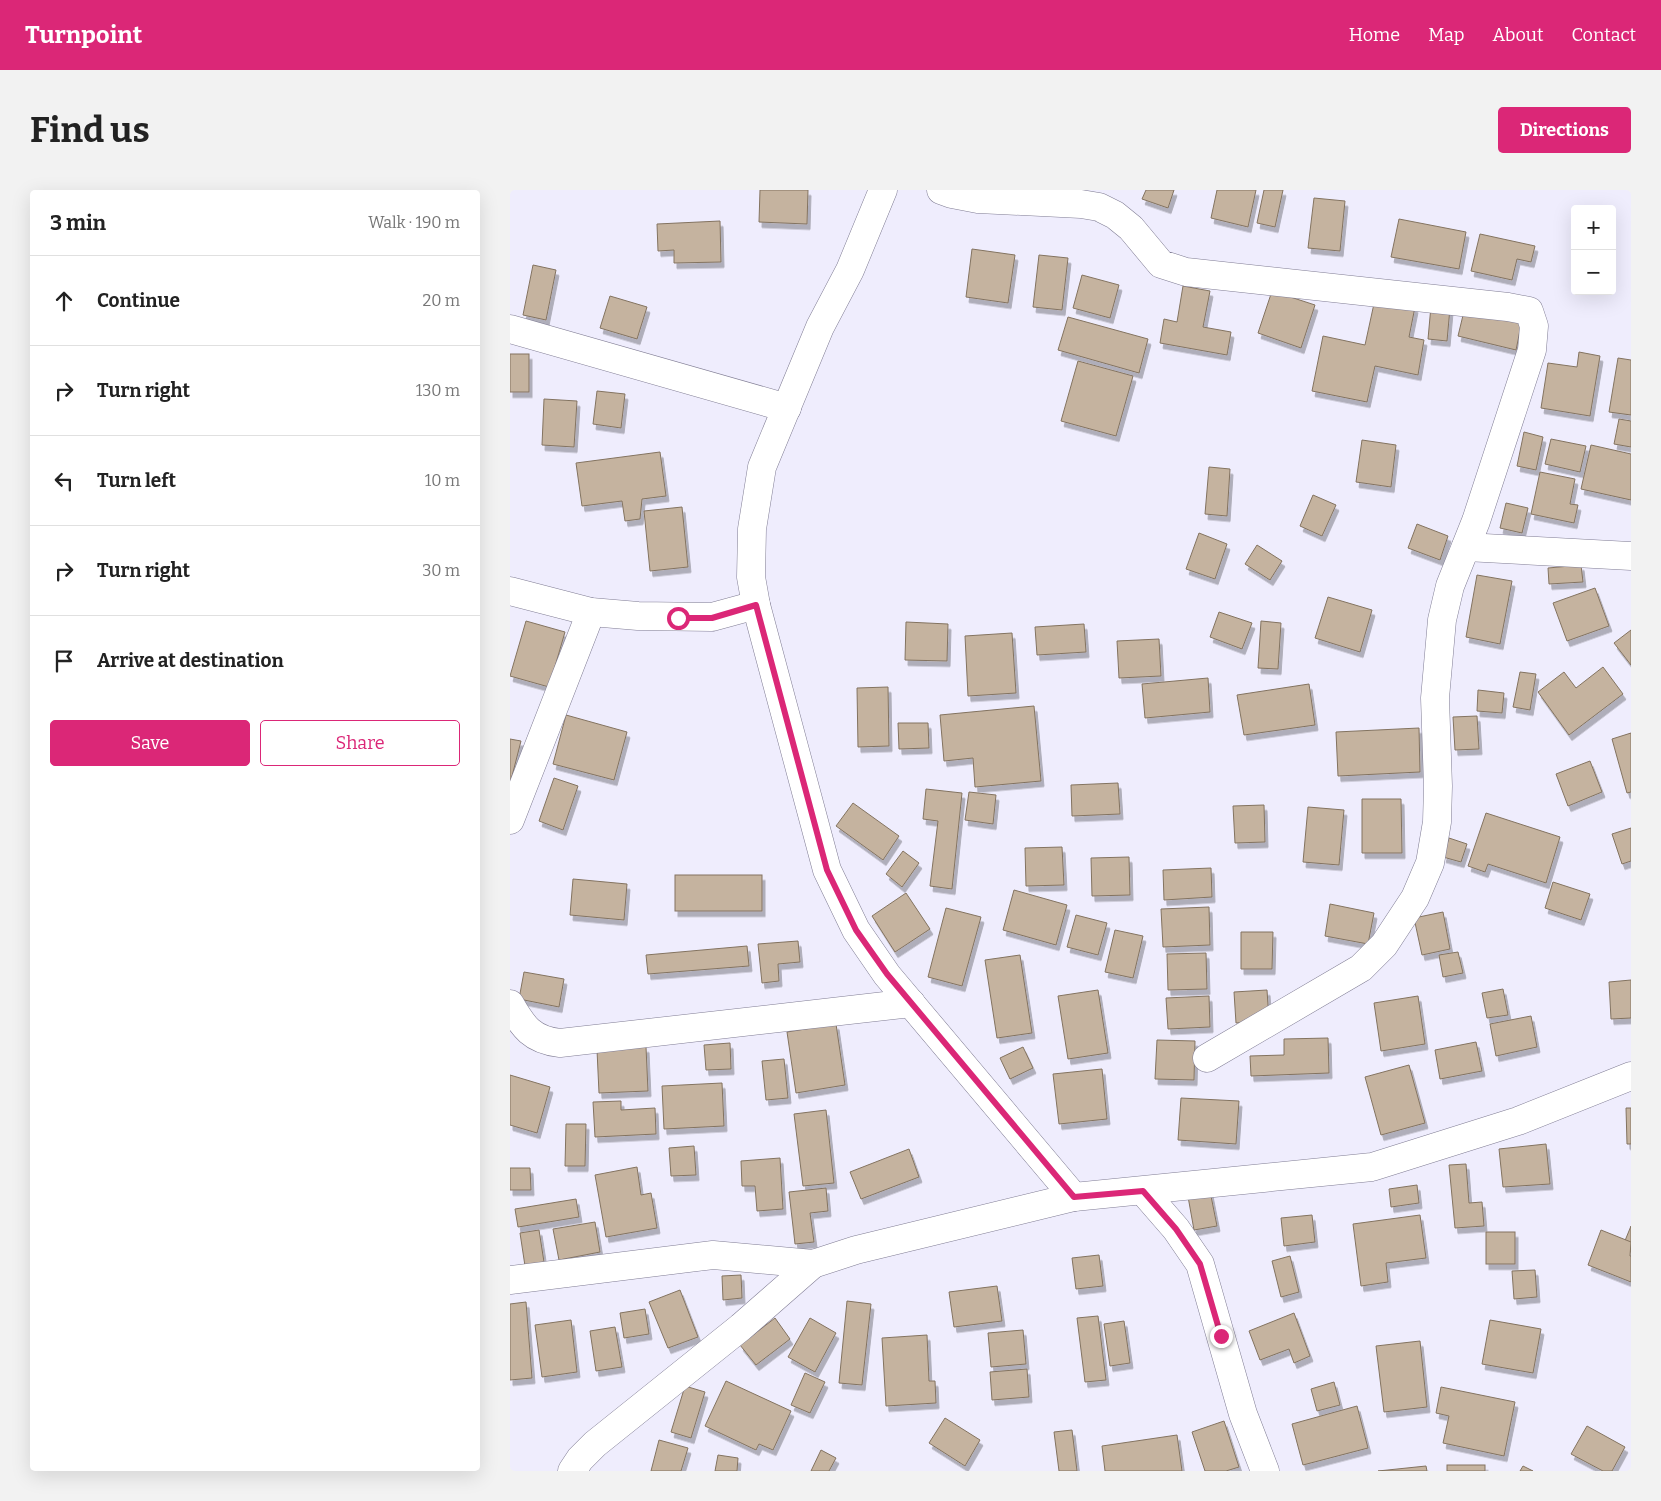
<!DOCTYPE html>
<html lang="en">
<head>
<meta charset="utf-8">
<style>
	:root { --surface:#fff; --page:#f2f2f2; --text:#222; --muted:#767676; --line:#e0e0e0; --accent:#db2777 }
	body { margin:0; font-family:Bitter,serif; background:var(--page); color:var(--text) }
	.controls { position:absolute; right:15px; top:15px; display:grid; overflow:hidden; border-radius:5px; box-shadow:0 5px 20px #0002 }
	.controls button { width:45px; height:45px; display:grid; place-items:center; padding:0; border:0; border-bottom:1px solid var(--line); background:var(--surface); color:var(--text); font:25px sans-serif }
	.stop { position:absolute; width:15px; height:15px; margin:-11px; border:4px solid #db2777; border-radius:50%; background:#fff }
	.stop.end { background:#db2777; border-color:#fff; box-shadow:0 1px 5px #0008 }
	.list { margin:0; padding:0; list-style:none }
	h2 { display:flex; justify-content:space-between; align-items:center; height:65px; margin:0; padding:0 20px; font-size:21px }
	h2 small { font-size:16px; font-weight:400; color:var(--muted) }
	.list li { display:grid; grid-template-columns:32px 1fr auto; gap:15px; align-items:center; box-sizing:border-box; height:90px; padding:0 20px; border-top:1px solid var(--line) }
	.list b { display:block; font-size:19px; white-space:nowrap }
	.list em { font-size:16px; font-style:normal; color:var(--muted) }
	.actions { display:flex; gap:10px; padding:15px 20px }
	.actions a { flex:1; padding:11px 0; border:1px solid var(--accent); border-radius:5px; text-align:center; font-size:18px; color:var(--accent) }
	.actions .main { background:var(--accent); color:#fff }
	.icon { flex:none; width:28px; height:28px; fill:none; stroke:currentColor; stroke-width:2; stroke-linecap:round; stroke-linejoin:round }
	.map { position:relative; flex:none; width:1121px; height:1281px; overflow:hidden; border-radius:5px }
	header { display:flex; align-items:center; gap:30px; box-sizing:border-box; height:70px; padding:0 25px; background:var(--accent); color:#fff }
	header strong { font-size:24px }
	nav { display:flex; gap:28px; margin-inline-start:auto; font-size:18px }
	.intro { display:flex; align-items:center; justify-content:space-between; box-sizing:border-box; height:120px; padding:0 30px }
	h1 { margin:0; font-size:35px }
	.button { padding:12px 22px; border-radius:5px; background:var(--accent); color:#fff; font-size:18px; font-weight:700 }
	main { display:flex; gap:30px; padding:0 30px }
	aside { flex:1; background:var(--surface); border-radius:5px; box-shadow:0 5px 20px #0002 }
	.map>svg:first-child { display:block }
	.building { fill:#c5b39f; stroke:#837360; filter:url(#shadow) }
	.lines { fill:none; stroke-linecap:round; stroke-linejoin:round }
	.minor-casing { stroke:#807d94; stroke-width:29 }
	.minor { stroke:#fff; stroke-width:28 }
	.route { stroke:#db2777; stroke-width:6 }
</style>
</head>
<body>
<header>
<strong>Turnpoint</strong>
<nav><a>Home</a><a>Map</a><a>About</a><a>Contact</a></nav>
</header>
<div class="intro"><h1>Find us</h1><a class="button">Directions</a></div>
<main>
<aside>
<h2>3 min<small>Walk · 190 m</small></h2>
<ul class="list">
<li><svg class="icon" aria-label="ahead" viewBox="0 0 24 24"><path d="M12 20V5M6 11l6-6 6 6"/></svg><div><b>Continue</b></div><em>20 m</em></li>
<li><svg class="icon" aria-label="right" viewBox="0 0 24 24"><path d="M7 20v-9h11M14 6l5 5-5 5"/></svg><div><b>Turn right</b></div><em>130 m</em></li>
<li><svg class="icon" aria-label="left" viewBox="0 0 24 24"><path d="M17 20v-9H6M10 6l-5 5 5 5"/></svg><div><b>Turn left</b></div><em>10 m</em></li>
<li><svg class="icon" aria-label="right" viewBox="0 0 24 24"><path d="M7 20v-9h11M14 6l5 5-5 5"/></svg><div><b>Turn right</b></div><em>30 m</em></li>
<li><svg class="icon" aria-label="arrive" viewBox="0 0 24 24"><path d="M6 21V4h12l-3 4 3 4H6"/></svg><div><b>Arrive at destination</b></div></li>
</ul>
<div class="actions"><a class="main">Save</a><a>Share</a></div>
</aside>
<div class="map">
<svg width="1121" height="1281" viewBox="0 0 1121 1281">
	<defs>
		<filter id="shadow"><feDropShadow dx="3" dy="5.5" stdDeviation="0" flood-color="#0004"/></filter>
	</defs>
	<rect width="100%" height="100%" fill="#efedfd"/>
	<!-- building -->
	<g class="building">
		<polygon points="250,0 298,0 297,34 249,32"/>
		<polygon points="636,0 664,0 658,18 632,9"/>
		<polygon points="707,0 746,0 738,37 701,28"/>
		<polygon points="754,0 773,0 765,37 747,33"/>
		<polygon points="804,8 835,11 830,61 798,58"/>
		<polygon points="889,29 956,42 949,79 881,67"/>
		<polygon points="210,31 211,72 164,73 164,60 148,61 147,34"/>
		<polygon points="970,44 1025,56 1021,72 1007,69 1002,90 961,81"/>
		<polygon points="462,59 505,65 498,113 456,107"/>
		<polygon points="529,65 558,68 552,120 523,117"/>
		<polygon points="23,75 46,80 36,130 13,125"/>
		<polygon points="572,85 609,95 600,128 563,118"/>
		<polygon points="673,96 700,101 693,137 721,142 717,165 650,153 654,129 667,132"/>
		<polygon points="762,101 805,115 791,158 748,143"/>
		<polygon points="100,106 137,117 127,149 90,138"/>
		<polygon points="865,109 905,117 899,147 914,150 908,185 865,176 857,212 802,201 813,146 855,155"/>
		<polygon points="921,116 940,118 937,151 918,149"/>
		<polygon points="955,117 1012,131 1006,160 948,146"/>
		<polygon points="558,127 638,149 629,183 548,160"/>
		<polygon points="1069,162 1090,166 1080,226 1031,218 1038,173 1067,177"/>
		<rect x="0" y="164" width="19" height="38"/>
		<polygon points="1108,168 1121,170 1121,225 1099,222"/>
		<polygon points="568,171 623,186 606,246 551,231"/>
		<polygon points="87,201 115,204 111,238 83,234"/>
		<polygon points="34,209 67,211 64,257 32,255"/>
		<polygon points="1109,229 1121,231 1121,257 1104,254"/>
		<polygon points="1014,242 1033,247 1026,280 1007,276"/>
		<polygon points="1041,249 1076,256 1070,282 1035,274"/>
		<polygon points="852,250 886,255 881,297 846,292"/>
		<polygon points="1081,255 1121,264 1121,310 1071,299"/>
		<polygon points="150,262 156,306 132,309 130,329 115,331 112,311 72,316 66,273"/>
		<polygon points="699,277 720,279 717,326 695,324"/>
		<polygon points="1030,282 1065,289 1060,314 1068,315 1064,333 1021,324"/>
		<polygon points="803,305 826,315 812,346 790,336"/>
		<polygon points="996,313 1018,318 1012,343 990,338"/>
		<polygon points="172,317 178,377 140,381 134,321"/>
		<polygon points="907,334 938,346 930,370 898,358"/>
		<polygon points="689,343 717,354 705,389 676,379"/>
		<polygon points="747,355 772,371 760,390 735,374"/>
		<polygon points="1071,375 1073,392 1039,394 1038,378"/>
		<polygon points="967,385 1002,391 990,454 956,447"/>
		<polygon points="1085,398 1099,436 1057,451 1043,413"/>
		<polygon points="818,407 862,420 850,462 805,448"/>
		<polygon points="709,422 742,433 732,459 700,447"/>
		<polygon points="16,431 55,442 39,497 0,486"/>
		<polygon points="751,431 771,433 768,479 748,478"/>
		<polygon points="396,432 438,434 437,471 395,470"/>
		<polygon points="574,434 576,462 527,465 525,437"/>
		<polygon points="1121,440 1121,475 1104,453"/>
		<polygon points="502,443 506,503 458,506 455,446"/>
		<polygon points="649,449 651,486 609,488 607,451"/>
		<polygon points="1093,477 1113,504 1059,545 1028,502 1054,482 1066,498"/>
		<polygon points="1010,482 1026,484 1020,520 1003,517"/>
		<polygon points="698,488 700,522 635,528 632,494"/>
		<polygon points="799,494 805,535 734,545 727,505"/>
		<polygon points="378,497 379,556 348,557 347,498"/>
		<polygon points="968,500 994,503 992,523 967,521"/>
		<polygon points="524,516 531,591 465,597 463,568 434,571 430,525"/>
		<polygon points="56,525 117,542 104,590 43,574"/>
		<polygon points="967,526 969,559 945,560 943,527"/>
		<polygon points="388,533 418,533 419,558 389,559"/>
		<polygon points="909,538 910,582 828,586 826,542"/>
		<polygon points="1121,543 1121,602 1117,603 1102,549"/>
		<polygon points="0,549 11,551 0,594"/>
		<polygon points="1080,571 1092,602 1058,616 1046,584"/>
		<polygon points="44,588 68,596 53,640 29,631"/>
		<polygon points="608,593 610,624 562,626 561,595"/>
		<polygon points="416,599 452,603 442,699 420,696 428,631 413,629"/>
		<polygon points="459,602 486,605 483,634 455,630"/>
		<polygon points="852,609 891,609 892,663 852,663"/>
		<polygon points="343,613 389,646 373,670 326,636"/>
		<polygon points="754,615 755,652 725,653 723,616"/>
		<polygon points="798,617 834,620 829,675 793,672"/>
		<polygon points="976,623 1050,647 1036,693 978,674 975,682 958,676"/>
		<polygon points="1121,638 1121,671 1112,674 1102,644"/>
		<polygon points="939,648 957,654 951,672 933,667"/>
		<polygon points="552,657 554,695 516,696 515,658"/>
		<polygon points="393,661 409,673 392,697 376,684"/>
		<polygon points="619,667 620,705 582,706 581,668"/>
		<polygon points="701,678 702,707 654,710 653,680"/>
		<rect x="165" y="685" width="87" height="36"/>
		<polygon points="63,689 117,694 114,730 60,725"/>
		<polygon points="1043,692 1080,704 1071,730 1035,718"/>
		<polygon points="504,700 557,715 546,755 493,740"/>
		<polygon points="396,703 420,739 385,762 362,726"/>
		<polygon points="820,714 864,723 858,754 815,746"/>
		<polygon points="699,717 700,755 653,757 651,719"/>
		<polygon points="436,718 471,727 452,796 418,787"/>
		<polygon points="933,722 940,759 912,765 904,728"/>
		<polygon points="566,725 597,733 588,765 557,757"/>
		<polygon points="605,740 633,746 623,788 595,782"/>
		<polygon points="731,742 763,742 762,779 731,779"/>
		<polygon points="288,751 290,772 268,774 269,791 252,793 248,754"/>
		<polygon points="237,756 239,776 138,784 136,765"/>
		<polygon points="948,762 953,783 933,787 929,765"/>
		<polygon points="696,763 697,799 658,800 657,764"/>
		<polygon points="510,765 522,843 487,848 475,770"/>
		<polygon points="14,782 54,789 49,817 9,809"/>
		<polygon points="1121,790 1121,828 1101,829 1099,792"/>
		<polygon points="993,799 998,825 977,828 972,803"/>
		<polygon points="588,800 598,863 558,869 548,806"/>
		<polygon points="757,800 759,830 726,833 724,802"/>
		<polygon points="699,806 700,837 658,839 656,808"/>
		<polygon points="908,806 915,854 871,861 864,813"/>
		<polygon points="1021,826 1027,857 986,866 980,834"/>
		<polygon points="326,834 335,895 286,903 277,842"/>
		<polygon points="818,848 819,883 741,886 740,866 774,865 774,849"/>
		<polygon points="647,850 685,851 684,890 645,889"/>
		<polygon points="966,852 972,881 930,889 925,860"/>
		<polygon points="220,853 221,879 196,880 194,855"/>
		<polygon points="136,857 138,901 89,903 87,860"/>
		<polygon points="513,857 523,878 500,889 490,868"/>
		<polygon points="274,869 278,908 256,910 252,871"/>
		<polygon points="899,875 915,933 871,945 855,887"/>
		<polygon points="592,879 597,929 549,934 543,884"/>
		<polygon points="0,885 40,897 27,943 0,935"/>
		<polygon points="212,893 214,936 154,939 152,896"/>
		<polygon points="671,908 729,911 726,954 668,950"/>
		<polygon points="111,911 111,920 145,918 146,944 85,947 83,912"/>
		<polygon points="1116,918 1121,918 1121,954 1117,954"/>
		<polygon points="316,920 324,993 293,996 284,924"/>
		<polygon points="56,934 76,934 75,976 55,976"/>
		<polygon points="1036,954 1040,994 993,997 989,959"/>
		<polygon points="184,956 186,985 161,986 159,958"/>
		<polygon points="399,959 409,987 351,1009 340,982"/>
		<polygon points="270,968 273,1019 247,1021 245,996 232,996 231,971"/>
		<polygon points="956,974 959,1013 972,1012 974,1036 945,1038 939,975"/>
		<polygon points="127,977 131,1005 141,1003 147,1038 96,1047 85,985"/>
		<polygon points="0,978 20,978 21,1000 0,1000"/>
		<polygon points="907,995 909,1013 881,1017 879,999"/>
		<polygon points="699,996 707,1036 684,1040 677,1001"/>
		<polygon points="316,998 318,1021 300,1023 304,1052 285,1054 279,1002"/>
		<polygon points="66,1009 69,1027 8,1037 5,1019"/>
		<polygon points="802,1025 805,1052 774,1056 771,1028"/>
		<polygon points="910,1025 916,1068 876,1073 878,1092 851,1096 843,1034"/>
		<polygon points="85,1032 90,1062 49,1070 43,1039"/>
		<polygon points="1121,1036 1121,1062 1112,1058"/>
		<polygon points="29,1040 34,1072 15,1076 10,1043"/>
		<polygon points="1091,1040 1121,1052 1120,1066 1121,1066 1121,1092 1078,1075"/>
		<rect x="976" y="1042" width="29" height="32"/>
		<polygon points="589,1065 593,1096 566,1099 562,1068"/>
		<polygon points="780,1066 789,1102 771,1107 762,1071"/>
		<polygon points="1025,1080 1027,1107 1004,1109 1002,1081"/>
		<polygon points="231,1085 232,1108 213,1110 212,1086"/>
		<polygon points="487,1096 492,1131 444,1137 439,1102"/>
		<polygon points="170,1100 188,1147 158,1158 139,1112"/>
		<polygon points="337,1111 361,1114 352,1195 329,1193"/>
		<polygon points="16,1112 22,1188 0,1190 0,1114"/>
		<polygon points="135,1119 139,1144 114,1148 110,1123"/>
		<polygon points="784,1123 800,1166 784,1173 779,1159 750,1170 739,1141"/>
		<polygon points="588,1126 596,1190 575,1192 567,1128"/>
		<polygon points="265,1128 280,1149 246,1175 230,1155"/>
		<polygon points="300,1128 326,1143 305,1182 278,1167"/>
		<polygon points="61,1130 67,1182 32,1187 25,1135"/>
		<polygon points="980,1130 1031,1139 1023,1183 972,1174"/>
		<polygon points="614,1131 620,1173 600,1176 594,1134"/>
		<polygon points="105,1137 112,1177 86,1181 80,1141"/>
		<polygon points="513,1140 516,1174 481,1177 478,1143"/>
		<polygon points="417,1145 419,1191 425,1191 426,1213 376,1216 372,1148"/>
		<polygon points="910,1151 917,1217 874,1222 866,1156"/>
		<polygon points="517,1179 519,1207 482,1210 480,1182"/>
		<polygon points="295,1183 315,1192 300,1223 281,1215"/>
		<polygon points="216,1191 281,1221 263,1260 249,1254 246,1260 195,1236"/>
		<polygon points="824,1192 830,1215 807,1221 801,1199"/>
		<polygon points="175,1196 195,1202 181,1248 161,1242"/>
		<polygon points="931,1197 1005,1212 994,1266 933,1253 939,1226 926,1223"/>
		<polygon points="847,1216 858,1258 793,1275 782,1234"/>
		<polygon points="435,1228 470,1250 455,1276 419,1253"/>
		<polygon points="714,1231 729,1277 716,1281 695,1281 682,1242"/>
		<polygon points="1077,1236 1115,1257 1102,1281 1093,1281 1061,1264"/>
		<polygon points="562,1240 567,1281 549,1281 544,1242"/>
		<polygon points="667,1245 672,1281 595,1281 592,1256"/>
		<polygon points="149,1250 178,1258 171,1281 141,1281"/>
		<polygon points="311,1260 326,1268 319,1281 301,1281"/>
		<polygon points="208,1265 228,1268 227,1281 205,1281"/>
		<rect x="937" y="1275" width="38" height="6"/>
		<polygon points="916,1276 917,1281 868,1281"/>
		<polygon points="1013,1276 1023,1281 1010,1281"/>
	</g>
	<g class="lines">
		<defs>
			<g id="minor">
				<polyline points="373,0 340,80 310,137 252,277 242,339 241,387 246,415 317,680 346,740 377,785 564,1007"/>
				<polyline points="431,0 442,4 468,9 571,14 589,17 605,25 621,38 651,74 676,82 998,117 1019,121 1024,136 1022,160 966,331 940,396 932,430 925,508 928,596 927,632 920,673 905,708 874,755 851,778 697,868"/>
				<polyline points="0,139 277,218"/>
				<polyline points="956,357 1121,366"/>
				<polyline points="0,401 81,422 128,426 202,427 246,415"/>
				<polyline points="0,630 81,422"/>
				<path d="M0,814C13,837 22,850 50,853L401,813"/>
				<polyline points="633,1001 666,1039 690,1074 733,1224 755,1281"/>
				<polyline points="0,1090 203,1065 303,1074 346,1060 564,1007 862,977 1008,931 1121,886"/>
				<polyline points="62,1281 70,1269 85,1254 231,1137 303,1074"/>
			</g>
		</defs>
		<!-- minor casing -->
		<use href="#minor" class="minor-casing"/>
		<!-- minor -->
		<use href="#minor" class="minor"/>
	</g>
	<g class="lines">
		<!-- route -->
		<polyline class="route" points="168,428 202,428 246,415 317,680 346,740 377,784 564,1007 633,1001 666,1039 690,1074 711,1146"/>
	</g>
</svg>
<div class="controls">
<button>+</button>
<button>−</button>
</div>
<div class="stop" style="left:168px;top:428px"></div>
<div class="stop end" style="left:711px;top:1146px"></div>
</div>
</main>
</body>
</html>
